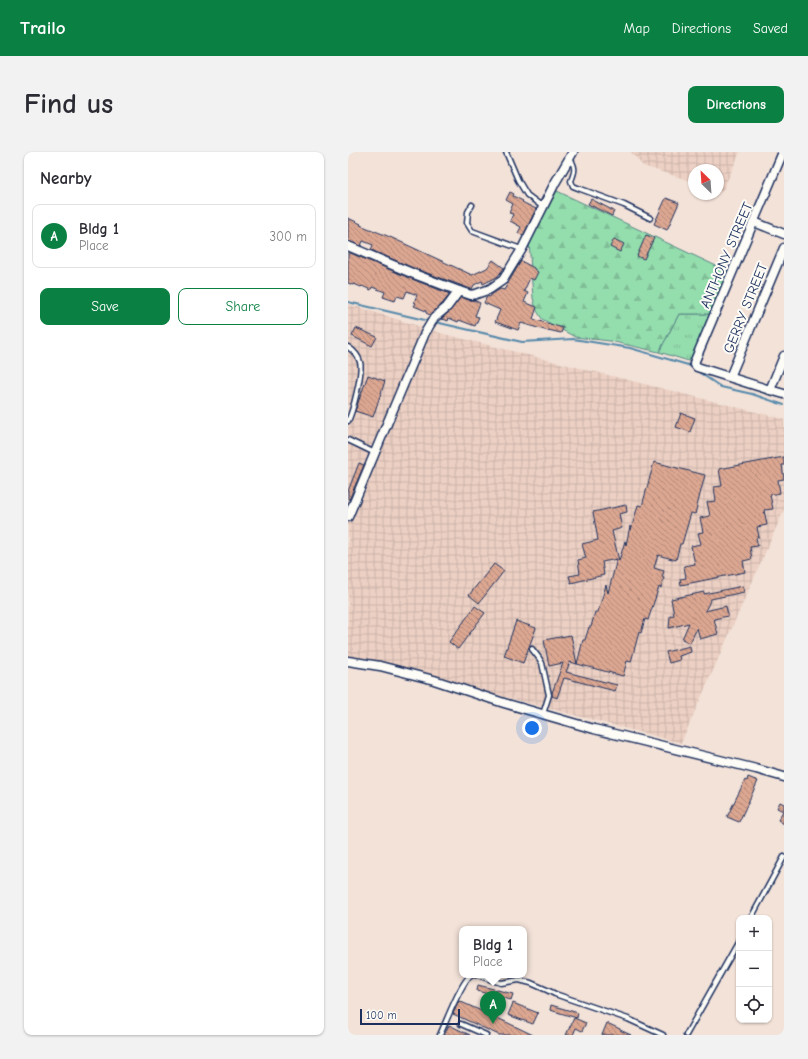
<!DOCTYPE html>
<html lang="en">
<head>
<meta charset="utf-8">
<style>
	:root { --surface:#fff; --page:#f2f2f3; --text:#2b2b33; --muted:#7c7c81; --line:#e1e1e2; --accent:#0b8043 }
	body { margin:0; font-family:"Comic Neue",sans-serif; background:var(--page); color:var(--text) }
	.controls { position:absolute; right:12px; bottom:12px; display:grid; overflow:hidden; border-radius:8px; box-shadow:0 1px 3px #0004 }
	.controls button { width:36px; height:36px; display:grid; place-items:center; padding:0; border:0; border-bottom:1px solid var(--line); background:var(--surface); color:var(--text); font:20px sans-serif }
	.compass { position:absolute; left:340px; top:12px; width:36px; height:36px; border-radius:50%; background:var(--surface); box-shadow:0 1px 3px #0004; rotate:335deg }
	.scale { position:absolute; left:12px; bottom:10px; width:100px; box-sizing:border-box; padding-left:4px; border:2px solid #1b2f5e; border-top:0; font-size:11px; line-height:14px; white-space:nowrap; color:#1b2f5e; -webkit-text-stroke:3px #fdfcf7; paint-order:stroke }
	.you { position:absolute; left:184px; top:576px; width:14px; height:14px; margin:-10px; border:3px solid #fff; border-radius:50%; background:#1a73e8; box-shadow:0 0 0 6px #1a73e833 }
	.badge { display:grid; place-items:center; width:26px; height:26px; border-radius:50%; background:var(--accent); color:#fff; font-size:13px; font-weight:700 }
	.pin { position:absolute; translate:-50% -33px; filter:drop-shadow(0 1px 2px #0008) }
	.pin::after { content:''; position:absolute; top:21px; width:14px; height:12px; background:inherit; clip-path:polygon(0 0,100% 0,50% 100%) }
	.popup { position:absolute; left:111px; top:774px; width:68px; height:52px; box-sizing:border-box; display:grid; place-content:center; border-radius:8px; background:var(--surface); filter:drop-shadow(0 1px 3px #0005); font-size:13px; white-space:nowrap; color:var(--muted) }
	.popup b { font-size:15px; color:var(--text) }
	.popup::after { content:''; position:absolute; left:50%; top:100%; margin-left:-8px; border:8px solid transparent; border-top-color:var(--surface) }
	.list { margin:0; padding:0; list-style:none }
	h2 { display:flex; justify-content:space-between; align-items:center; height:52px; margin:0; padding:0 16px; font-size:17px }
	h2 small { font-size:13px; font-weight:400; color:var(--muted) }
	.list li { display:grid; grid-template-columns:26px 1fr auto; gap:12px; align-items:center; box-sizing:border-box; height:64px; margin:0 8px 8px; padding:0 8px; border:1px solid var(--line); border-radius:8px }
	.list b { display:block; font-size:15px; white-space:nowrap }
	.list p { margin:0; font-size:13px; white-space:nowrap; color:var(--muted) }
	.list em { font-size:13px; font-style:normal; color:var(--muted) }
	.actions { display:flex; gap:8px; padding:12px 16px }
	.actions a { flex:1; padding:9px 0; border:1px solid var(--accent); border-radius:8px; text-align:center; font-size:14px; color:var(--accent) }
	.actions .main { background:var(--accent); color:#fff }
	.icon { flex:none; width:22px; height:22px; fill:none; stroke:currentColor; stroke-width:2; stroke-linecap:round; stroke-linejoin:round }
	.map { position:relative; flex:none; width:436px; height:883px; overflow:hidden; border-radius:8px }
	header { display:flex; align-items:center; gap:24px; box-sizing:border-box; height:56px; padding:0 20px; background:var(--accent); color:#fff }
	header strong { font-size:19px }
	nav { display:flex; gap:22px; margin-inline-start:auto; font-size:14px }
	.intro { display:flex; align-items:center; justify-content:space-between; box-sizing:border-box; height:96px; padding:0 24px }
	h1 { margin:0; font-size:28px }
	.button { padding:10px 18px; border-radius:8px; background:var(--accent); color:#fff; font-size:14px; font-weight:700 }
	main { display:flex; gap:24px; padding:0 24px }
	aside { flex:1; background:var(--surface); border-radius:8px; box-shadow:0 1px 3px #0004 }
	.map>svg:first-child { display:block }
	.industrial { fill:url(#industrial-grid) }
	.grass { fill:url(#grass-tufts); stroke:#588686 }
	.forest { fill:url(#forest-firs); stroke:#588686 }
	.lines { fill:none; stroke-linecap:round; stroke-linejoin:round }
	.stream { stroke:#5689ab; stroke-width:2 }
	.building { fill:url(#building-back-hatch); stroke:#1b2f5e }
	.lane-casing { stroke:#1b2f5e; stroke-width:7 }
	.street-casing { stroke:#1b2f5e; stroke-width:11 }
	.lane { stroke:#fdfcf7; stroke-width:4 }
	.street { stroke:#fdfcf7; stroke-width:8 }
	.labels { text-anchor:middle; stroke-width:4; stroke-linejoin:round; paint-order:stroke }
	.street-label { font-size:14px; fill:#1b2f5e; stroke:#fdfcf7 }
</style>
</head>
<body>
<header>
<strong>Trailo</strong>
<nav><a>Map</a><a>Directions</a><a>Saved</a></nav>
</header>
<div class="intro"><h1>Find us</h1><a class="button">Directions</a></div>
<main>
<aside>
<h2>Nearby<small></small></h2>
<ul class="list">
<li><span class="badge">A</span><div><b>Bldg 1</b><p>Place</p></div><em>300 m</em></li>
</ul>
<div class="actions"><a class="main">Save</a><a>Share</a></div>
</aside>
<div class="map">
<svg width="436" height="883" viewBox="0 0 436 883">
	<defs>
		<pattern id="industrial-grid" width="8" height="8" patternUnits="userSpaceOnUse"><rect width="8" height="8" fill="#ecd0c3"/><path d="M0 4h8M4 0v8" fill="none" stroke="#cab3aa"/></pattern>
		<pattern id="grass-tufts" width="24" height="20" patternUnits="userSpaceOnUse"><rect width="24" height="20" fill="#94ddad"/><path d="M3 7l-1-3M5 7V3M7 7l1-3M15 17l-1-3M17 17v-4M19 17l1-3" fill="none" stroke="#7fbe97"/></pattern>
		<pattern id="forest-firs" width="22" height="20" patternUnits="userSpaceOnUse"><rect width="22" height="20" fill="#94ddad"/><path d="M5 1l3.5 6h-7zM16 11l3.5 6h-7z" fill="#7fbe97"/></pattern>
		<pattern id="building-back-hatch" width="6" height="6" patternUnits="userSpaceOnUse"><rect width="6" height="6" fill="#dca791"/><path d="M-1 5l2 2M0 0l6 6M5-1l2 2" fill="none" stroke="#b2887a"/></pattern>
	</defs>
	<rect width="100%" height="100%" fill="#f3e2d8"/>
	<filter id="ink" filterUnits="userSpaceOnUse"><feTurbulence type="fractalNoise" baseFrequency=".025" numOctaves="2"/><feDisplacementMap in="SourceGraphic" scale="8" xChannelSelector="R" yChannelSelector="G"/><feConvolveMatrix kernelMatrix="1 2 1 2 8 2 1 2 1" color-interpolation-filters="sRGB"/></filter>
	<g filter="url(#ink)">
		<!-- industrial -->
		<g class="industrial">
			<polygon points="283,0 392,0 374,40 370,38 370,18 346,18 346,30 295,14"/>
			<polygon points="0,152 96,182 436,267 436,358 333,591 0,504"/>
		</g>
		<!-- grass -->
		<polygon class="grass" points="331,162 364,162 344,210 311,200"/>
		<!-- forest -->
		<polygon class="forest" points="209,39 381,120 364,162 331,162 311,200 262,189 227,185 194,167 188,157 185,146 181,89"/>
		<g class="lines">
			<!-- stream -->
			<g class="stream">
				<polyline points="0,150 81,169"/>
				<polyline points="87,170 174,190 225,187 282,196 340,213 373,235 404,242 436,253"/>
			</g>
		</g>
		<!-- building -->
		<g class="building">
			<polygon points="162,40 166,42 165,44 175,49 174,50 188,57 175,84 170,81 173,75 162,69 165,62 161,61 165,52 158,48"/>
			<polygon points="318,46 331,51 319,78 306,72"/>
			<polygon points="243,47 266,59 264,64 240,52"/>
			<polygon points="0,66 13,72 12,73 42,85 124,123 139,116 145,108 156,116 149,125 135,132 134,129 126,133 124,137 123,137 68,117 23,98 25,93 15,89 13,94 0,89"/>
			<polygon points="298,83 306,86 296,107 289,104"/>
			<polygon points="266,87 276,92 272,100 262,95"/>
			<polygon points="0,100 64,127 102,142 95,151 82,163 78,161 78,159 66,154 68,151 66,150 69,143 59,139 56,146 49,144 47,149 35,145 37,140 24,135 23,138 14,134 13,135 6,132 5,133 0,131"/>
			<polygon points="173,109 186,116 186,117 190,120 186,128 182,126 176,139 180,141 176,150 189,155 185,167 215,176 213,181 200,178 200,179 173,171 170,178 153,172 147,170 152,158 136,151 139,144 142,145 143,143 152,137 156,138"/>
			<polygon points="113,145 121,148 126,148 132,151 127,164 131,165 127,174 111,168 110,170 101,166 100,169 95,167 95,168 93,167 103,158"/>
			<polygon points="8,176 29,185 24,194 4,184"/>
			<polygon points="20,223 37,229 25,265 7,259"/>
			<polygon points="333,261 347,266 342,280 328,275"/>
			<polygon points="436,305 436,313 434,313 436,327 430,328 432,341 422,343 425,357 416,358 419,373 409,375 411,385 408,386 410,394 402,395 404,407 395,409 397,420 333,433 332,427 338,426 336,414 347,412 343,394 353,392 350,381 355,380 352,366 362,364 359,350 368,349 366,335 374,334 371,317"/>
			<polygon points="306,310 357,323 347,362 343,361 334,392 332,392 328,408 310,403 306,416 316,419 314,425 316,426 313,436 311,435 300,468 297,467 293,481 291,480 283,510 279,509 275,524 229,512 235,488 237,488 241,475 243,475 247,460 250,460 258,433 260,441 269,407 254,410 256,423 223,431 221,424 232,422 230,408 238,406 234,392 250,388 245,360 278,353 279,360 271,362 274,376 264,379 271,409 277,389 278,393 282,374 283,378 290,353 294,354"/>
			<polygon points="11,311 16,313 1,348 0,347 0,339"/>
			<polygon points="146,412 156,419 131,451 121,443"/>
			<polygon points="395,434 396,440 363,447 357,459 378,454 380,464 366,467 370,482 352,487 349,476 342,491 334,487 341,471 321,476 322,464 326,463 323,447 356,440 356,442"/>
			<polygon points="127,454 137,461 110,497 101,490"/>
			<polygon points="168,469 188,476 175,511 156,504"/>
			<polygon points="223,483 229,512 222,510 218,520 269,533 267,539 216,526 209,546 204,544 204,541 215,511 201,514 196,488"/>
			<polygon points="342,494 343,500 331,504 332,508 321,511 318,500"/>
			<polygon points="400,625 410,629 391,670 379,665 397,628 399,629"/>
			<polygon points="432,650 436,652 436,672 430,668 435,659 429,656"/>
			<polygon points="130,833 165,842 163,848 129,839"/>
			<polygon points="111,849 158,870 185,883 151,883 105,862"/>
			<polygon points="165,851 190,861 185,872 160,863"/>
			<polygon points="203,853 230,861 229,866 202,858"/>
			<polygon points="226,866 238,871 234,879 228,876 225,883 218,883"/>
			<polygon points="259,871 272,877 272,878 283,883 254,883"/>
			<polygon points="101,873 122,883 96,883"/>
		</g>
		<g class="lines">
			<defs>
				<g id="lane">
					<polyline points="158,0 170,28 179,43 195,55"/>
					<path d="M222,6C228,16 227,19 223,29L225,34L230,36L276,53L302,66"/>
					<polyline points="124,53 120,60 119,71 124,79 173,97"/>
					<path d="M0,195C6,199 10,203 12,210C15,220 5,259 0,269"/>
					<polyline points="0,288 27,301"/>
					<polyline points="184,497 191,506 194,511 201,543 195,562"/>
					<polyline points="403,766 436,705"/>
					<polyline points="129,823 153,831 171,828 183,831 199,838 207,842 280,867 315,883"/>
					<polyline points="113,872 138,883"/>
					<path d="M92,883C98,870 113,830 123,823"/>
					<polyline points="338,883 391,789"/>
				</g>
				<g id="street">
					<polyline points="435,0 346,211 349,215 422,238 436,242"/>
					<polyline points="406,70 436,82"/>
					<polyline points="0,94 66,122 111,139"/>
					<polyline points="382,225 436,96"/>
					<polyline points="422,238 436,204"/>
					<polyline points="0,365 77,181 86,166 99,155 111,139 123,143 128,142 142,137 155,128 174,97 207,31 225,0"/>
					<polyline points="0,509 32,514 86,528 156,551 246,577 408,617 436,625"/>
				</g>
			</defs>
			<!-- lane casing -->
			<use href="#lane" class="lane-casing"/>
			<!-- street casing -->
			<use href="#street" class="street-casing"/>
			<!-- lane -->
			<use href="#lane" class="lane"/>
			<!-- street -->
			<use href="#street" class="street"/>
		</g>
	</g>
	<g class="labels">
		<!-- street labels -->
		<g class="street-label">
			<text transform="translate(378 103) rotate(-67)" y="5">ANTHONY STREET</text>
			<text transform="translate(397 156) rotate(-68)" y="5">GERRY STREET</text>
		</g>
	</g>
</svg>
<div class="controls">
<button>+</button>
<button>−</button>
<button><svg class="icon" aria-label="locate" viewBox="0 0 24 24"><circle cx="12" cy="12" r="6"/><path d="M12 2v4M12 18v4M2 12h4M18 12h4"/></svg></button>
</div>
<svg class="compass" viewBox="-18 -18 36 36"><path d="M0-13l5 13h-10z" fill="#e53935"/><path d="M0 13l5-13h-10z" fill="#7c7c81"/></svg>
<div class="scale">100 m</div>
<div class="you"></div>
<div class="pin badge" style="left:145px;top:872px">A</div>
<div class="popup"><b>Bldg 1</b>Place</div>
</div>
</main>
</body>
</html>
